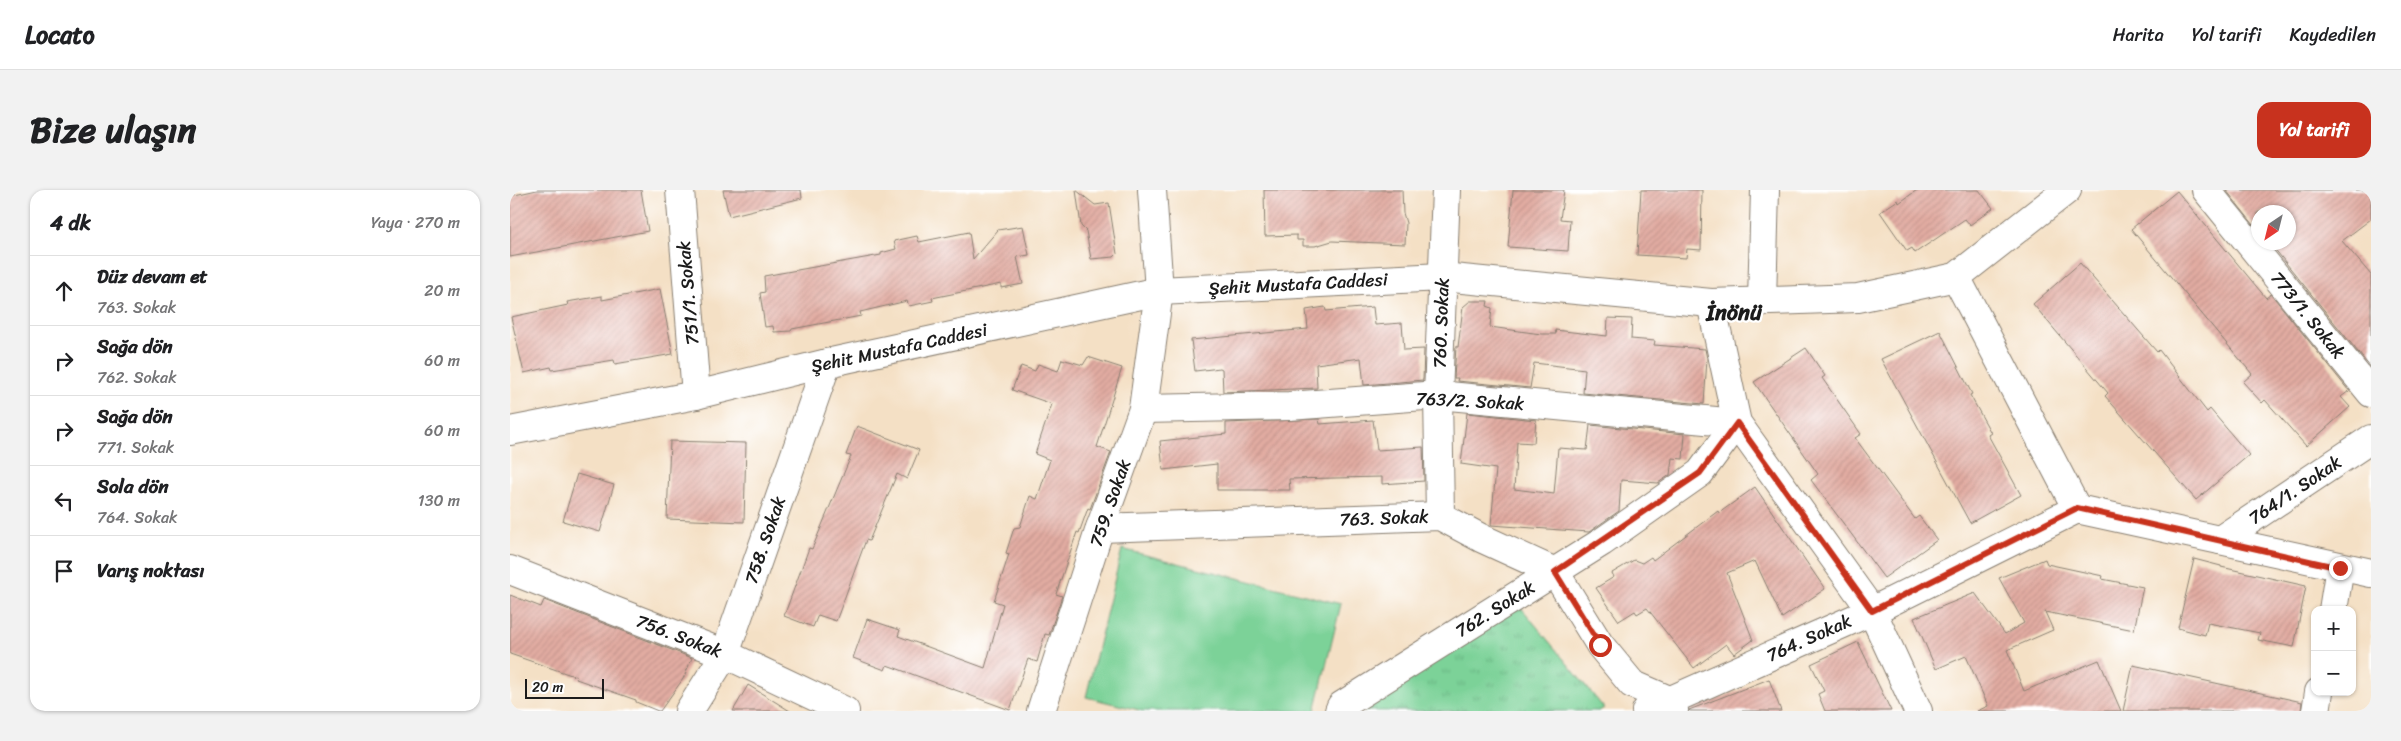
<!DOCTYPE html>
<html lang="tr">
<head>
<meta charset="utf-8">
<style>
	:root { --surface:#fff; --page:#f2f2f2; --text:#202124; --muted:#757577; --line:#e0e0e0; --accent:#c8321e }
	body { margin:0; font-family:Sriracha,sans-serif; background:var(--page); color:var(--text) }
	.controls { position:absolute; right:15px; bottom:15px; display:grid; overflow:hidden; border-radius:10px; box-shadow:0 1px 4px #0004 }
	.controls button { width:45px; height:45px; display:grid; place-items:center; padding:0; border:0; border-bottom:1px solid var(--line); background:var(--surface); color:var(--text); font:25px sans-serif }
	.compass { position:absolute; left:1741px; top:15px; width:45px; height:45px; border-radius:50%; background:var(--surface); box-shadow:0 1px 4px #0004; rotate:215deg }
	.scale { position:absolute; left:15px; bottom:12px; width:79px; box-sizing:border-box; padding-left:5px; border:2px solid #1c1c1c; border-top:0; font-size:14px; line-height:18px; white-space:nowrap; color:#1c1c1c; -webkit-text-stroke:4px #fff; paint-order:stroke }
	.stop { position:absolute; width:15px; height:15px; margin:-11px; border:4px solid #c8321e; border-radius:50%; background:#fff }
	.stop.end { background:#c8321e; border-color:#fff; box-shadow:0 1px 5px #0008 }
	.list { margin:0; padding:0; list-style:none }
	h2 { display:flex; justify-content:space-between; align-items:center; height:65px; margin:0; padding:0 20px; font-size:21px }
	h2 small { font-size:16px; font-weight:400; color:var(--muted) }
	.list li { display:grid; grid-template-columns:32px 1fr auto; gap:15px; align-items:center; box-sizing:border-box; height:70px; padding:0 20px; border-top:1px solid var(--line) }
	.list b { display:block; font-size:19px; white-space:nowrap }
	.list p { margin:0; font-size:16px; white-space:nowrap; color:var(--muted) }
	.list em { font-size:16px; font-style:normal; color:var(--muted) }
	.icon { flex:none; width:28px; height:28px; fill:none; stroke:currentColor; stroke-width:2; stroke-linecap:round; stroke-linejoin:round }
	.map { position:relative; flex:none; width:1861px; height:521px; overflow:hidden; border-radius:15px }
	header { display:flex; align-items:center; gap:30px; box-sizing:border-box; height:70px; padding:0 25px; background:var(--surface); border-bottom:1px solid var(--line) }
	header strong { font-size:24px }
	nav { display:flex; gap:28px; margin-inline-start:auto; font-size:18px }
	.intro { display:flex; align-items:center; justify-content:space-between; box-sizing:border-box; height:120px; padding:0 30px }
	h1 { margin:0; font-size:35px }
	.button { padding:12px 22px; border-radius:15px; background:var(--accent); color:#fff; font-size:18px; font-weight:700 }
	main { display:flex; gap:30px; padding:0 30px }
	aside { flex:1; background:var(--surface); border-radius:15px; box-shadow:0 1px 4px #0004 }
	.map>svg:first-child { display:block }
	.park { fill:url(#park-tufts); stroke:#4c775a }
	.garden { fill:#7bd298; stroke:#4c775a }
	.building { fill:url(#building-hatch) }
	.lines { fill:none; stroke-linecap:round; stroke-linejoin:round }
	.minor-casing { stroke:#887e70; stroke-width:30 }
	.tertiary-casing { stroke:#887e70; stroke-width:30 }
	.minor { stroke:#fff; stroke-width:28 }
	.tertiary { stroke:#fff; stroke-width:28 }
	.route { stroke:#c8321e; stroke-width:6 }
	.labels { text-anchor:middle; stroke-width:4.5; stroke-linejoin:round; paint-order:stroke }
	.street-label { font-size:18px; fill:#1c1c1c; stroke:#fff }
	.district-label { font-size:22px; font-weight:bold; fill:#1c1c1c; stroke:#fff }
</style>
</head>
<body>
<header>
<strong>Locato</strong>
<nav><a>Harita</a><a>Yol tarifi</a><a>Kaydedilen</a></nav>
</header>
<div class="intro"><h1>Bize ulaşın</h1><a class="button">Yol tarifi</a></div>
<main>
<aside>
<h2>4 dk<small>Yaya · 270 m</small></h2>
<ul class="list">
<li><svg class="icon" aria-label="ahead" viewBox="0 0 24 24"><path d="M12 20V5M6 11l6-6 6 6"/></svg><div><b>Düz devam et</b><p>763. Sokak</p></div><em>20 m</em></li>
<li><svg class="icon" aria-label="right" viewBox="0 0 24 24"><path d="M7 20v-9h11M14 6l5 5-5 5"/></svg><div><b>Sağa dön</b><p>762. Sokak</p></div><em>60 m</em></li>
<li><svg class="icon" aria-label="right" viewBox="0 0 24 24"><path d="M7 20v-9h11M14 6l5 5-5 5"/></svg><div><b>Sağa dön</b><p>771. Sokak</p></div><em>60 m</em></li>
<li><svg class="icon" aria-label="left" viewBox="0 0 24 24"><path d="M17 20v-9H6M10 6l-5 5 5 5"/></svg><div><b>Sola dön</b><p>764. Sokak</p></div><em>130 m</em></li>
<li><svg class="icon" aria-label="arrive" viewBox="0 0 24 24"><path d="M6 21V4h12l-3 4 3 4H6"/></svg><div><b>Varış noktası</b></div></li>
</ul>
</aside>
<div class="map">
<svg width="1861" height="521" viewBox="0 0 1861 521">
	<defs>
		<pattern id="park-tufts" width="24" height="20" patternUnits="userSpaceOnUse" patternTransform="scale(1.25)"><rect width="24" height="20" fill="#7bd298"/><path d="M3 7l-1-3M5 7V3M7 7l1-3M15 17l-1-3M17 17v-4M19 17l1-3" fill="none" stroke="#6ab482"/></pattern>
		<pattern id="building-hatch" width="6" height="6" patternUnits="userSpaceOnUse" patternTransform="scale(1.25)"><rect width="6" height="6" fill="#e2aca2"/><path d="M-1 1l2-2M0 6l6-6M5 7l2-2" fill="none" stroke="#c1938b"/></pattern>
	</defs>
	<rect width="100%" height="100%" fill="#fff"/>
	<filter id="ink" filterUnits="userSpaceOnUse"><feTurbulence type="fractalNoise" baseFrequency=".02" numOctaves="2"/><feDisplacementMap in="SourceGraphic" scale="10" xChannelSelector="R" yChannelSelector="G"/><feConvolveMatrix kernelMatrix="1 2 1 2 8 2 1 2 1" color-interpolation-filters="sRGB"/></filter>
	<filter id="wash" filterUnits="userSpaceOnUse"><feTurbulence type="fractalNoise" baseFrequency=".0096" numOctaves="4" result="noise"/><feDisplacementMap in="SourceGraphic" scale="20" xChannelSelector="R" yChannelSelector="G"/><feGaussianBlur stdDeviation="1.12" result="paint"/><feColorMatrix in="noise" values="0 0 0 0 0 0 0 0 0 0 0 0 0 0 0 0 0 1.4 0 .05"/><feComposite in="paint" operator="in"/></filter>
	<g filter="url(#wash)">
		<rect width="100%" height="100%" fill="#f4e0c5"/>
		<!-- park -->
		<polygon class="park" points="1009,415 1094,518 1089,521 854,521 863,508"/>
		<!-- garden -->
		<polygon class="garden" points="612,359 831,414 805,521 633,521 576,507"/>
		<g id="blocks">
			<!-- building -->
			<g class="building">
				<polygon points="27,0 131,0 138,41 0,67 0,6"/>
				<polygon points="213,0 291,0 292,8 219,26"/>
				<polygon points="566,0 585,15 599,13 607,64 604,67 581,69 576,41 571,36"/>
				<polygon points="754,0 892,0 893,23 896,33 895,54 822,51 805,56 793,56 793,50 787,50 787,45 755,46"/>
				<polygon points="1003,0 1054,0 1050,29 1060,30 1058,61 998,57"/>
				<polygon points="1131,0 1192,0 1191,60 1177,59 1176,68 1127,65"/>
				<polygon points="1407,0 1469,0 1483,18 1460,35 1455,29 1405,63 1402,58 1397,61 1370,22 1388,10 1389,13"/>
				<polygon points="1716,0 1861,0 1861,29 1832,51 1861,85 1861,178 1759,52 1778,52 1778,22 1748,22 1748,40"/>
				<polygon points="1667,1 1756,108 1761,104 1839,201 1831,207 1840,217 1796,256 1755,210 1752,213 1733,192 1742,184 1621,39"/>
				<polygon points="513,36 519,65 507,67 513,94 491,98 491,94 422,108 423,111 399,116 397,111 350,122 351,126 282,139 281,141 264,142 263,136 255,137 250,103 255,102 254,86 371,65 371,63 386,59 384,51 407,46 409,52 459,42 463,69 488,40"/>
				<polygon points="1570,73 1647,162 1649,160 1697,222 1700,219 1739,265 1686,310 1595,206 1598,203 1523,114"/>
				<polygon points="150,99 163,164 105,174 104,170 42,180 41,177 14,183 1,127 58,115 57,112 92,106 92,110"/>
				<polygon points="960,111 978,111 977,116 982,118 980,137 1031,144 1046,144 1045,140 1097,146 1098,128 1122,129 1121,149 1145,151 1144,155 1195,159 1197,169 1194,214 1073,203 1075,179 1024,173 1020,198 947,191 948,188 944,188 946,157 948,157 953,117"/>
				<polygon points="815,117 816,121 863,117 865,135 892,133 894,160 914,159 913,190 854,195 851,168 806,174 807,198 713,202 712,179 710,178 685,181 681,150 798,139 796,120"/>
				<polygon points="1430,141 1462,204 1460,205 1481,243 1478,245 1511,305 1460,333 1371,169"/>
				<polygon points="1296,158 1315,186 1312,188 1351,244 1345,248 1405,329 1409,326 1427,350 1374,388 1301,290 1308,284 1244,192"/>
				<polygon points="578,167 612,178 587,257 601,262 580,319 578,318 569,343 567,342 546,404 552,406 539,445 535,444 527,472 518,469 500,520 377,475 375,480 343,468 357,429 390,440 388,446 475,478 493,414 484,411 499,364 496,363 504,338 510,337 520,306 527,309 540,270 525,264 542,214 502,200 511,176 525,181 528,174 548,181 552,169 573,175"/>
				<polygon points="957,223 1026,230 1024,253 1007,252 1004,299 1044,304 1048,258 1077,260 1080,235 1175,244 1173,269 1162,268 1160,285 1148,293 1111,290 1109,321 1079,342 981,335 986,279 951,274"/>
				<polygon points="809,229 810,234 863,230 867,260 913,257 914,291 872,294 872,287 779,289 780,300 707,300 707,274 653,280 650,251 716,244 716,233"/>
				<polygon points="347,236 409,260 397,289 387,284 359,351 356,350 326,431 308,425 303,437 274,426 299,358 302,359 341,266 336,265"/>
				<polygon points="160,251 236,253 234,332 157,329"/>
				<polygon points="67,284 104,295 90,342 53,331"/>
				<polygon points="1245,297 1315,399 1272,428 1245,371 1217,383 1243,450 1224,464 1216,454 1184,478 1137,418 1127,424 1125,421 1109,431 1086,398 1104,387 1102,383 1124,370 1132,373 1141,367 1143,370 1208,321 1209,323"/>
				<polygon points="1535,369 1537,374 1593,386 1592,389 1633,397 1624,440 1535,422 1543,440 1497,460 1514,501 1589,470 1611,521 1467,521 1478,516 1456,466 1426,479 1404,428 1465,403 1495,444 1514,433 1489,388"/>
				<polygon points="1684,369 1711,376 1711,377 1796,396 1784,457 1748,450 1750,443 1698,433 1695,445 1668,438"/>
				<polygon points="0,405 31,417 34,410 182,468 173,489 150,521 148,521 126,512 126,510 66,489 67,487 0,464"/>
				<polygon points="1348,452 1381,521 1315,521 1308,504 1314,501 1301,474"/>
				<polygon points="1623,475 1792,512 1791,521 1613,521"/>
				<polygon points="1259,489 1271,521 1180,521 1179,520"/>
				<polygon points="238,495 280,521 223,521"/>
			</g>
		</g>
	</g>
	<g filter="url(#ink)">
		<use href="#blocks" fill-opacity="0" stroke="#887e70" stroke-width="1"/>
		<g class="lines">
			<defs>
				<g id="minor">
					<polyline points="170,0 186,205"/>
					<polyline points="1696,0 1861,203"/>
					<polyline points="1446,87 1567,319"/>
					<polyline points="1252,111 1255,0"/>
					<polyline points="1201,113 1227,233 1362,421 1408,521"/>
					<polyline points="633,219 779,216 928,205 1227,233"/>
					<polyline points="930,326 928,205 936,0"/>
					<polyline points="590,338 930,326 971,348 1045,382 1090,455 1122,494 1159,510 1164,520"/>
					<polyline points="1710,350 1861,249"/>
					<polyline points="0,380 215,464 335,521"/>
					<polyline points="1823,420 1830,377"/>
					<polyline points="179,521 215,464 317,173"/>
					<polyline points="531,521 590,338 633,219 649,101 642,0"/>
					<polyline points="829,521 831,516 1092,352 1190,283 1227,233"/>
					<polyline points="1136,521 1362,421 1567,319 1861,383"/>
					<polyline points="1806,521 1809,502"/>
				</g>
				<polyline id="tertiary" points="0,241 186,205 317,173 649,101 932,87 1201,113 1348,108 1446,87 1557,0"/>
			</defs>
			<!-- minor casing -->
			<use href="#minor" class="minor-casing"/>
			<!-- tertiary casing -->
			<use href="#tertiary" class="tertiary-casing"/>
			<!-- minor -->
			<use href="#minor" class="minor"/>
			<!-- tertiary -->
			<use href="#tertiary" class="tertiary"/>
		</g>
	</g>
	<g class="lines" filter="url(#ink)">
		<!-- route -->
		<polyline class="route" points="1090,455 1045,382 1190,283 1227,233 1362,421 1567,318 1830,378"/>
	</g>
	<g class="labels">
		<!-- street labels -->
		<g class="street-label">
			<text transform="translate(788 94) rotate(-3)" y="6">Şehit Mustafa Caddesi</text>
			<text transform="translate(178 103) rotate(-95)" y="6">751/1. Sokak</text>
			<text transform="translate(1798 125) rotate(51)" y="6">773/1. Sokak</text>
			<text transform="translate(931 133) rotate(-88)" y="6">760. Sokak</text>
			<text transform="translate(389 158) rotate(-12)" y="6">Şehit Mustafa Caddesi</text>
			<text transform="translate(960 211) rotate(3)" y="6">763/2. Sokak</text>
			<text transform="translate(1785 300) rotate(-34)" y="6">764/1. Sokak</text>
			<text transform="translate(600 313) rotate(-71)" y="6">759. Sokak</text>
			<text transform="translate(874 328) rotate(-2)" y="6">763. Sokak</text>
			<text transform="translate(255 350) rotate(-71)" y="6">758. Sokak</text>
			<text transform="translate(985 419) rotate(-32)" y="6">762. Sokak</text>
			<text transform="translate(169 446) rotate(21)" y="6">756. Sokak</text>
			<text transform="translate(1299 448) rotate(-24)" y="6">764. Sokak</text>
		</g>
		<!-- district labels -->
		<g class="district-label">
			<text x="1224" y="130">İnönü</text>
		</g>
	</g>
</svg>
<div class="controls">
<button>+</button>
<button>−</button>
</div>
<svg class="compass" viewBox="-18 -18 36 36"><path d="M0-13l5 13h-10z" fill="#e53935"/><path d="M0 13l5-13h-10z" fill="#757577"/></svg>
<div class="scale">20 m</div>
<div class="stop" style="left:1090px;top:455px"></div>
<div class="stop end" style="left:1830px;top:378px"></div>
</div>
</main>
</body>
</html>
